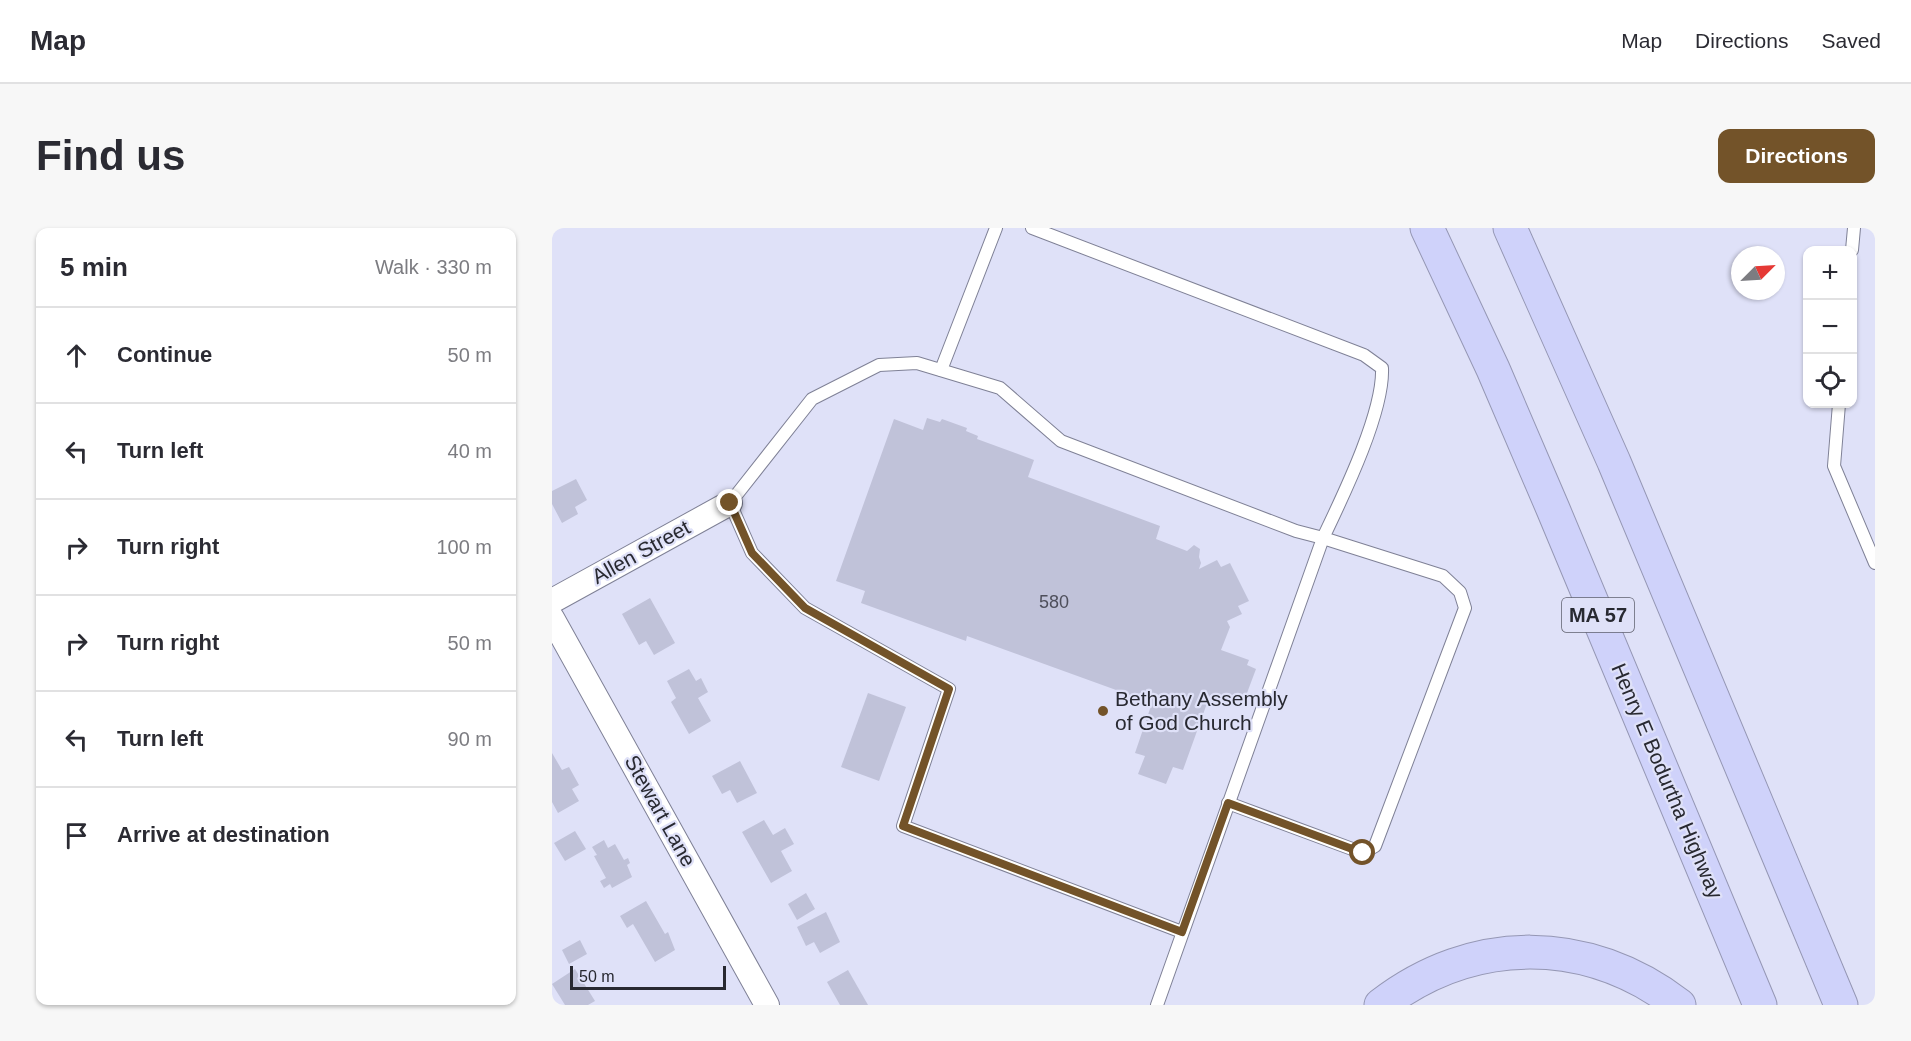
<!DOCTYPE html>
<html lang="en">
<head>
<meta charset="utf-8">
<style>
	:root { --surface:#fff; --page:#f7f7f7; --text:#2b2b33; --muted:#7c7c81; --line:#e1e1e2; --accent:#735329 }
	body { margin:0; font-family:Helvetica,sans-serif; background:var(--page); color:var(--text) }
	.controls { position:absolute; right:18px; top:18px; display:grid; overflow:hidden; border-radius:12px; box-shadow:0 2px 4px #0004 }
	.controls button { width:54px; height:54px; display:grid; place-items:center; padding:0; border:0; border-bottom:2px solid var(--line); background:var(--surface); color:var(--text); font:30px sans-serif }
	.compass { position:absolute; left:1179px; top:18px; width:54px; height:54px; border-radius:50%; background:var(--surface); box-shadow:0 2px 4px #0004; rotate:66deg }
	.scale { position:absolute; left:18px; bottom:15px; width:156px; box-sizing:border-box; padding-left:6px; border:3px solid #282931; border-top:0; font-size:16px; line-height:21px; white-space:nowrap; color:#282931; -webkit-text-stroke:4px #dfe1f8; paint-order:stroke }
	.stop { position:absolute; width:18px; height:18px; margin:-14px; border:4px solid #735329; border-radius:50%; background:#fff }
	.stop.end { background:#735329; border-color:#fff; box-shadow:0 2px 6px #0008 }
	.list { margin:0; padding:0; list-style:none }
	h2 { display:flex; justify-content:space-between; align-items:center; height:78px; margin:0; padding:0 24px; font-size:26px }
	h2 small { font-size:20px; font-weight:400; color:var(--muted) }
	.list li { display:grid; grid-template-columns:39px 1fr auto; gap:18px; align-items:center; box-sizing:border-box; height:96px; padding:0 24px; border-top:2px solid var(--line) }
	.list b { display:block; font-size:22px; white-space:nowrap }
	.list em { font-size:20px; font-style:normal; color:var(--muted) }
	.icon { flex:none; width:33px; height:33px; fill:none; stroke:currentColor; stroke-width:2; stroke-linecap:round; stroke-linejoin:round }
	.map { position:relative; flex:none; width:1323px; height:777px; overflow:hidden; border-radius:12px }
	header { display:flex; align-items:center; gap:36px; box-sizing:border-box; height:84px; padding:0 30px; background:var(--surface); border-bottom:2px solid var(--line) }
	header strong { font-size:28px }
	nav { display:flex; gap:33px; margin-inline-start:auto; font-size:21px }
	.intro { display:flex; align-items:center; justify-content:space-between; box-sizing:border-box; height:144px; padding:0 36px }
	h1 { margin:0; font-size:42px }
	.button { padding:15px 27px; border-radius:12px; background:var(--accent); color:#fff; font-size:21px; font-weight:700 }
	main { display:flex; gap:36px; padding:0 36px }
	aside { flex:1; background:var(--surface); border-radius:12px; box-shadow:0 2px 4px #0004 }
	.map>svg:first-child { display:block }
	.building { fill:#c0c2d9 }
	.lines { fill:none; stroke-linecap:round; stroke-linejoin:round }
	.service-casing { stroke:#7f8196; stroke-width:14 }
	.minor-casing { stroke:#7f8196; stroke-width:26 }
	.motorway-casing { stroke:#9597b4; stroke-width:35 }
	.service { stroke:#fff; stroke-width:12 }
	.minor { stroke:#fff; stroke-width:24 }
	.motorway { stroke:#cfd2fa; stroke-width:33 }
	.route { stroke:#735329; stroke-width:8 }
	.poi-dot { fill:#735329; stroke:#dfe1f8; stroke-width:2 }
	.labels { text-anchor:middle; stroke-width:4.5; stroke-linejoin:round; paint-order:stroke }
	.number-label { font-size:18px; fill:#4e4f5b }
	.shield { fill:#dfe1f8; stroke:#5f606d; stroke-width:1.5 }
	.shield-label { font-size:20px; font-weight:bold; fill:#282931 }
	.street-label { font-size:21px; fill:#282931; stroke:#dfe1f8 }
	.poi-label { font-size:21px; fill:#282931; stroke:#dfe1f8; text-anchor:start }
</style>
</head>
<body>
<header>
<strong>Map</strong>
<nav><a>Map</a><a>Directions</a><a>Saved</a></nav>
</header>
<div class="intro"><h1>Find us</h1><a class="button">Directions</a></div>
<main>
<aside>
<h2>5 min<small>Walk · 330 m</small></h2>
<ul class="list">
<li><svg class="icon" aria-label="ahead" viewBox="0 0 24 24"><path d="M12 20V5M6 11l6-6 6 6"/></svg><div><b>Continue</b></div><em>50 m</em></li>
<li><svg class="icon" aria-label="left" viewBox="0 0 24 24"><path d="M17 20v-9H6M10 6l-5 5 5 5"/></svg><div><b>Turn left</b></div><em>40 m</em></li>
<li><svg class="icon" aria-label="right" viewBox="0 0 24 24"><path d="M7 20v-9h11M14 6l5 5-5 5"/></svg><div><b>Turn right</b></div><em>100 m</em></li>
<li><svg class="icon" aria-label="right" viewBox="0 0 24 24"><path d="M7 20v-9h11M14 6l5 5-5 5"/></svg><div><b>Turn right</b></div><em>50 m</em></li>
<li><svg class="icon" aria-label="left" viewBox="0 0 24 24"><path d="M17 20v-9H6M10 6l-5 5 5 5"/></svg><div><b>Turn left</b></div><em>90 m</em></li>
<li><svg class="icon" aria-label="arrive" viewBox="0 0 24 24"><path d="M6 21V4h12l-3 4 3 4H6"/></svg><div><b>Arrive at destination</b></div></li>
</ul>
</aside>
<div class="map">
<svg width="1323" height="777" viewBox="0 0 1323 777">
	<rect width="100%" height="100%" fill="#dfe1f8"/>
	<!-- building -->
	<g class="building">
		<polygon points="375,190 388,194 390,191 415,200 414,203 426,208 425,211 482,232 476,249 608,298 604,311 635,323 642,317 648,321 647,329 649,335 647,341 665,332 669,339 678,335 697,373 686,378 690,386 675,393 678,399 669,422 697,432 695,437 704,441 692,473 684,470 682,476 658,467 631,542 621,539 614,556 586,546 593,528 583,525 600,475 415,408 414,413 309,375 313,363 284,353 342,191 371,202"/>
		<polygon points="24,251 35,272 23,279 26,286 10,295 0,276 0,263"/>
		<polygon points="98,370 123,415 102,427 94,413 87,417 70,386"/>
		<polygon points="137,441 144,453 149,450 156,464 146,470 159,493 137,506 119,474 124,470 115,453"/>
		<polygon points="316,465 354,479 327,553 289,539"/>
		<polygon points="0,525 10,542 17,539 27,557 20,561 27,573 6,585 0,574"/>
		<polygon points="188,533 205,565 185,575 178,562 170,566 160,548"/>
		<polygon points="212,592 221,607 233,600 242,616 229,623 240,643 219,655 190,604"/>
		<polygon points="23,603 34,621 13,633 2,615"/>
		<polygon points="52,612 56,620 63,616 72,632 76,630 78,635 75,637 80,649 60,660 58,656 52,660 48,653 54,650 42,628 45,627 40,619"/>
		<polygon points="254,665 263,681 245,692 236,676"/>
		<polygon points="94,673 113,706 116,704 123,722 103,734 81,696 75,700 68,688"/>
		<polygon points="274,684 288,714 268,725 262,714 254,718 245,699"/>
		<polygon points="28,712 35,726 17,736 10,722"/>
		<polygon points="23,741 43,773 36,777 13,777 0,756"/>
		<polygon points="296,742 316,777 288,777 275,754"/>
	</g>
	<g class="lines">
		<defs>
			<g id="service">
				<path d="M480,0L812,127L830,140C832,184 791,268 771,310L891,348L908,364L913,380L823,618L811,625L676,575"/>
				<polyline points="1300,22 1302,0"/>
				<polyline points="389,142 444,0"/>
				<polyline points="1287,176 1282,238 1323,335"/>
				<polyline points="605,777 771,310 744,303 509,213 448,160 365,135 327,137 260,171 178,275 200,325 253,380 397,461 351,598 630,704"/>
			</g>
			<g id="minor">
				<polyline points="0,373 178,275"/>
				<polyline points="0,390 215,777"/>
			</g>
			<g id="motorway">
				<polyline points="875,0 941,141 1001,281 1208,777"/>
				<polyline points="958,0 1062,234 1289,777"/>
				<path d="M829,777C921,706 1036,707 1127,777"/>
			</g>
		</defs>
		<!-- service casing -->
		<use href="#service" class="service-casing"/>
		<!-- minor casing -->
		<use href="#minor" class="minor-casing"/>
		<!-- motorway casing -->
		<use href="#motorway" class="motorway-casing"/>
		<!-- service -->
		<use href="#service" class="service"/>
		<!-- minor -->
		<use href="#minor" class="minor"/>
		<!-- motorway -->
		<use href="#motorway" class="motorway"/>
	</g>
	<g class="lines">
		<!-- route -->
		<polyline class="route" points="178,275 200,325 253,380 397,461 351,598 630,704 676,575 811,625"/>
	</g>
	<!-- markers -->
	<circle class="poi-dot" cx="551" cy="483" r="6"/>
	<g class="labels">
		<!-- number labels -->
		<g class="number-label">
			<text x="502" y="380">580</text>
		</g>
		<!-- shield labels -->
		<rect class="shield" x="1010" y="370" width="72" height="34" rx="4.5"/>
		<g class="shield-label">
			<text x="1046" y="394">MA 57</text>
		</g>
		<!-- street labels -->
		<g class="street-label">
			<text transform="translate(89 324) rotate(-29)" y="7">Allen Street</text>
			<text transform="translate(1115 553) rotate(67)" y="7">Henry E Bodurtha Highway</text>
			<text transform="translate(108 583) rotate(61)" y="7">Stewart Lane</text>
		</g>
		<!-- poi labels -->
		<g class="poi-label">
			<text x="563" y="478">Bethany Assembly<tspan x="563" dy="24">of God Church</tspan></text>
		</g>
	</g>
</svg>
<div class="controls">
<button>+</button>
<button>−</button>
<button><svg class="icon" aria-label="locate" viewBox="0 0 24 24"><circle cx="12" cy="12" r="6"/><path d="M12 2v4M12 18v4M2 12h4M18 12h4"/></svg></button>
</div>
<svg class="compass" viewBox="-18 -18 36 36"><path d="M0-13l5 13h-10z" fill="#e53935"/><path d="M0 13l5-13h-10z" fill="#7c7c81"/></svg>
<div class="scale">50 m</div>
<div class="stop" style="left:811px;top:625px"></div>
<div class="stop end" style="left:178px;top:275px"></div>
</div>
</main>
</body>
</html>
